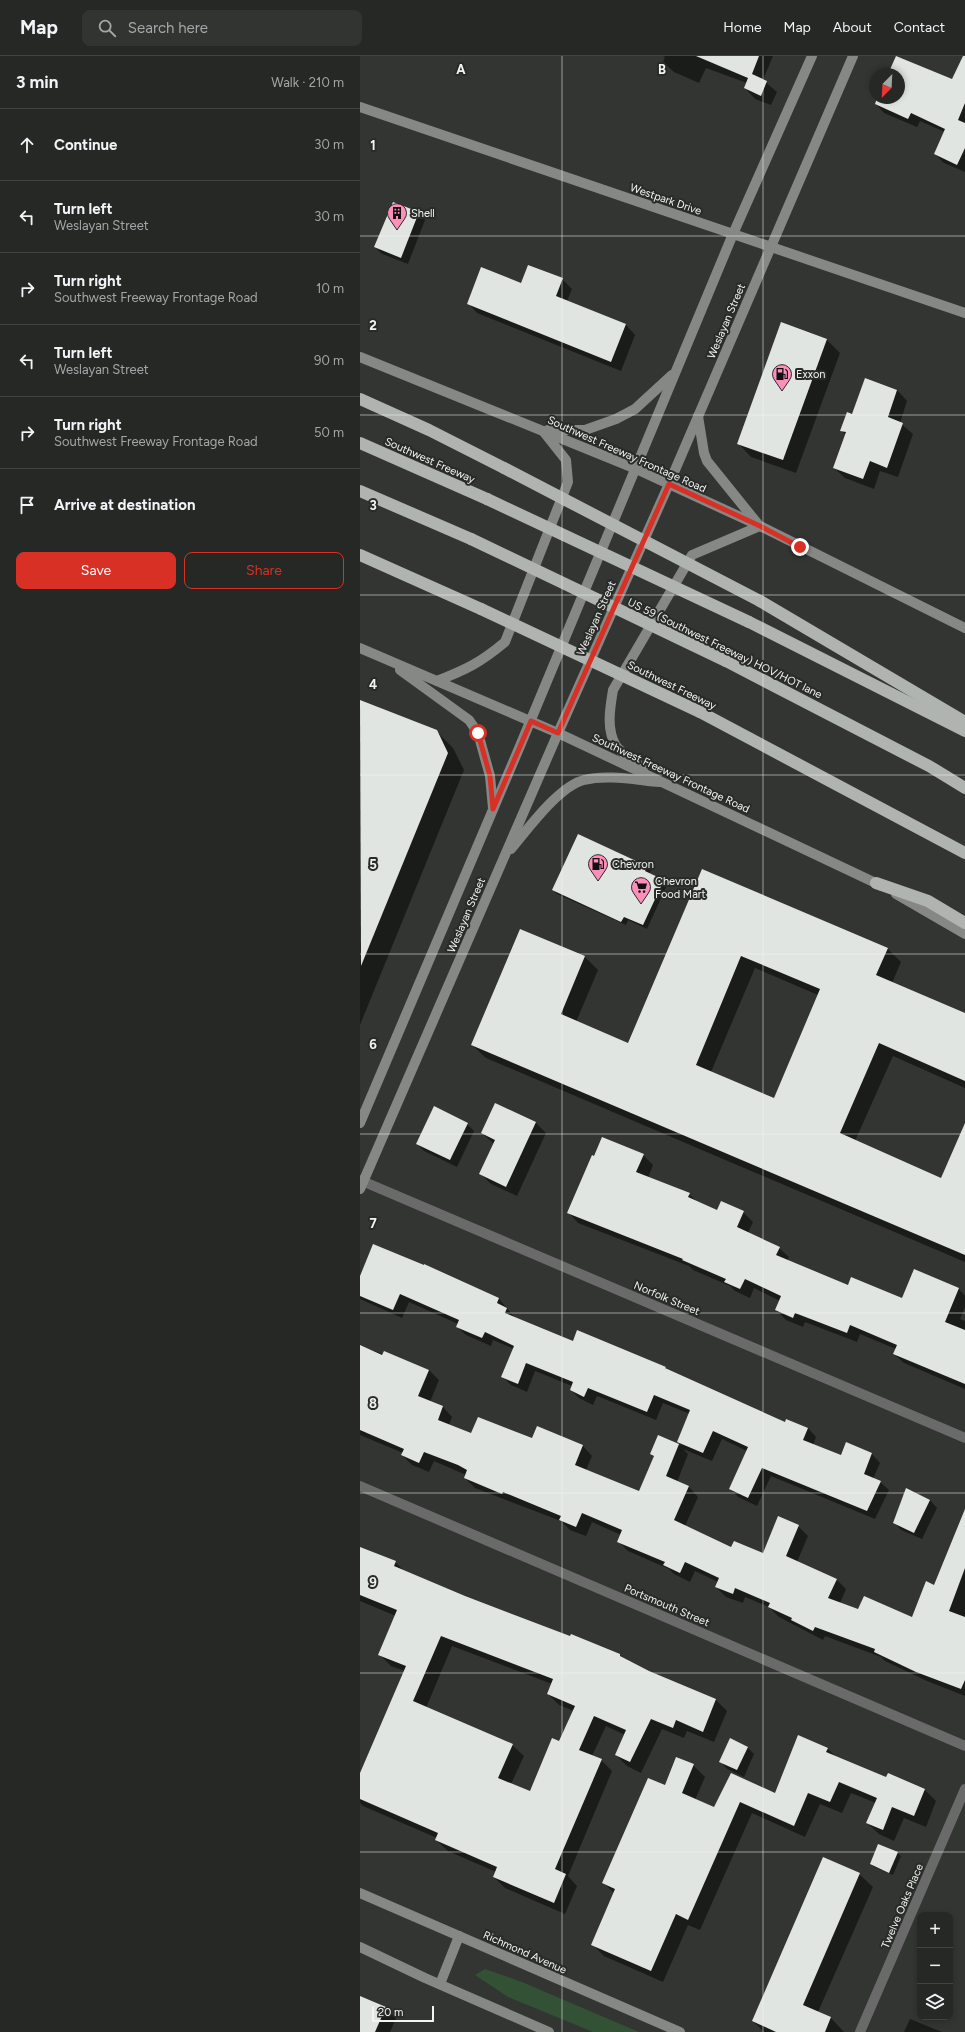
<!DOCTYPE html>
<html lang="en">
<head>
<meta charset="utf-8">
<style>
	:root { --surface:#262826; --page:#323432; --text:#f1f3f6; --muted:#a4a6a7; --line:#424443; --accent:#d93025 }
	body { margin:0; font-family:Figtree,sans-serif; background:var(--page); color:var(--text) }
	.controls { position:absolute; right:12px; bottom:12px; display:grid; overflow:hidden; border-radius:8px; box-shadow:0 2px 6px #0003 }
	.controls button { width:36px; height:36px; display:grid; place-items:center; padding:0; border:0; border-bottom:1px solid var(--line); background:var(--surface); color:var(--text); font:20px sans-serif }
	.compass { position:absolute; left:509px; top:12px; width:36px; height:36px; border-radius:50%; background:var(--surface); box-shadow:0 2px 6px #0003; rotate:204deg }
	.scale { position:absolute; left:12px; bottom:10px; width:62px; box-sizing:border-box; padding-left:4px; border:2px solid #f2f4f2; border-top:0; font-size:11px; line-height:14px; white-space:nowrap; color:#f2f4f2; -webkit-text-stroke:3px #282b28; paint-order:stroke }
	.stop { position:absolute; width:12px; height:12px; margin:-9px; border:3px solid #d93025; border-radius:50%; background:#fff }
	.stop.end { background:#d93025; border-color:#fff; box-shadow:0 1px 4px #0008 }
	.list { margin:0; padding:0; list-style:none }
	h2 { display:flex; justify-content:space-between; align-items:center; height:52px; margin:0; padding:0 16px; font-size:17px }
	h2 small { font-size:13px; font-weight:400; color:var(--muted) }
	.list li { display:grid; grid-template-columns:26px 1fr auto; gap:12px; align-items:center; box-sizing:border-box; height:72px; padding:0 16px; border-top:1px solid var(--line) }
	.list b { display:block; font-size:15px; white-space:nowrap }
	.list p { margin:0; font-size:13px; white-space:nowrap; color:var(--muted) }
	.list em { font-size:13px; font-style:normal; color:var(--muted) }
	.actions { display:flex; gap:8px; padding:12px 16px }
	.actions a { flex:1; padding:9px 0; border:1px solid var(--accent); border-radius:8px; text-align:center; font-size:14px; color:var(--accent) }
	.actions .main { background:var(--accent); color:#fff }
	.icon { flex:none; width:22px; height:22px; fill:none; stroke:currentColor; stroke-width:2; stroke-linecap:round; stroke-linejoin:round }
	.map { position:relative; flex:none; width:605px; height:1976px; overflow:hidden }
	header { display:flex; align-items:center; gap:24px; box-sizing:border-box; height:56px; padding:0 20px; background:var(--surface); border-bottom:1px solid var(--line) }
	header strong { font-size:19px }
	nav { display:flex; gap:22px; margin-inline-start:auto; font-size:14px }
	.search { width:280px; height:36px; background:var(--page); display:flex; align-items:center; gap:10px; box-sizing:border-box; padding:0 14px; border-radius:8px; color:var(--muted); font-size:15px }
	main { display:flex }
	aside { flex:1; background:var(--surface) }
	.map>svg:first-child { display:block }
	.green { fill:#335134 }
	.shadow { fill:#0007; fill-rule:evenodd }
	.building { fill:#e1e5e2; fill-rule:evenodd }
	.lines { fill:none; stroke-linecap:round; stroke-linejoin:round }
	.minor { stroke:#696a69; stroke-width:10 }
	.secondary { stroke:#868886; stroke-width:10 }
	.motorway { stroke:#b0b4b0; stroke-width:12 }
	.motorway-bridge { stroke:#b0b4b0; stroke-width:12 }
	.route { stroke:#d93025; stroke-width:5 }
	.grid { fill:none; stroke:#f2f4f2; stroke-width:1; stroke-opacity:0.55 }
	.labels { text-anchor:middle; stroke-width:4; stroke-linejoin:round; paint-order:stroke }
	.street-label { font-size:11px; fill:#f2f4f2; stroke:#282b28 }
	.poi-label { font-size:11px; fill:#f2f4f2; stroke:#282b28; text-anchor:start }
	.grid-label { font-size:13px; text-anchor:middle; font-weight:bold; fill:#f2f4f2; stroke:#282b28; stroke-width:4; stroke-linejoin:round; paint-order:stroke }
</style>
</head>
<body>
<header>
<strong>Map</strong>
<div class="search"><svg class="icon" aria-label="search" viewBox="0 0 24 24"><circle cx="10" cy="10" r="6"/><path d="M15 15l6 6"/></svg>Search here</div>
<nav><a>Home</a><a>Map</a><a>About</a><a>Contact</a></nav>
</header>
<main>
<aside>
<h2>3 min<small>Walk · 210 m</small></h2>
<ul class="list">
<li><svg class="icon" aria-label="ahead" viewBox="0 0 24 24"><path d="M12 20V5M6 11l6-6 6 6"/></svg><div><b>Continue</b></div><em>30 m</em></li>
<li><svg class="icon" aria-label="left" viewBox="0 0 24 24"><path d="M17 20v-9H6M10 6l-5 5 5 5"/></svg><div><b>Turn left</b><p>Weslayan Street</p></div><em>30 m</em></li>
<li><svg class="icon" aria-label="right" viewBox="0 0 24 24"><path d="M7 20v-9h11M14 6l5 5-5 5"/></svg><div><b>Turn right</b><p>Southwest Freeway Frontage Road</p></div><em>10 m</em></li>
<li><svg class="icon" aria-label="left" viewBox="0 0 24 24"><path d="M17 20v-9H6M10 6l-5 5 5 5"/></svg><div><b>Turn left</b><p>Weslayan Street</p></div><em>90 m</em></li>
<li><svg class="icon" aria-label="right" viewBox="0 0 24 24"><path d="M7 20v-9h11M14 6l5 5-5 5"/></svg><div><b>Turn right</b><p>Southwest Freeway Frontage Road</p></div><em>50 m</em></li>
<li><svg class="icon" aria-label="arrive" viewBox="0 0 24 24"><path d="M6 21V4h12l-3 4 3 4H6"/></svg><div><b>Arrive at destination</b></div></li>
</ul>
<div class="actions"><a class="main">Save</a><a>Share</a></div>
</aside>
<div class="map">
<svg width="605" height="1976" viewBox="0 0 605 1976">
	<rect width="100%" height="100%" fill="#323532"/>
	<!-- green -->
	<polygon class="green" points="125,1913 162,1926 279,1976 233,1976 148,1941 115,1919"/>
	<!-- shadow -->
	<g class="shadow">
		<polygon points="303,0 413,0 403,24 417,36 411,49 395,43 385,32 387,27 346,12 339,27 314,16 303,6 305,1"/>
		<polygon points="537,1 593,25 605,22 605,116 584,107 575,98 585,76 560,65 557,71 524,57 516,48 519,42 539,42 539,18 529,18"/>
		<polygon points="58,157 65,164 48,208 22,198 15,191"/>
		<polygon points="202,223 212,233 207,245 266,269 275,279 261,315 117,257 108,247 161,228"/>
		<polygon points="422,268 467,284 480,297 436,417 391,401 378,387"/>
		<polygon points="537,334 547,345 540,367 553,378 538,421 520,415 514,433 485,422 474,412 486,379 481,374 493,359"/>
		<polygon points="0,645 76,675 93,692 104,714 0,969"/>
		<polygon points="219,779 287,810 291,814 289,818 303,825 307,829 287,873 268,864 266,869 197,838 193,834"/>
		<path d="M343,814L528,893L541,906L532,927L605,958V1032L533,1000L495,1085L581,1123L605,1070V1206L126,1002L112,989L225,901L238,914L216,966L268,988ZM395,912L458,939L415,1043L351,1016Z"/>
		<polygon points="135,1048 176,1067 186,1077 157,1140 131,1128 121,1118 134,1088 122,1077"/>
		<polygon points="107,1068 114,1075 97,1111 64,1095 57,1088"/>
		<polygon points="283,1099 293,1109 288,1122 329,1138 337,1146 358,1155 383,1156 393,1166 388,1177 419,1192 429,1201 427,1205 488,1230 542,1244 555,1214 599,1233 605,1240 605,1251 600,1263 605,1265 605,1333 544,1307 534,1298 536,1293 500,1278 497,1286 445,1266 443,1271 426,1264 416,1254 420,1245 394,1232 390,1242 375,1235 370,1230 333,1214 329,1210 218,1167 209,1157 234,1101"/>
		<polygon points="65,1209 139,1243 155,1262 213,1287 305,1312 308,1315 425,1367 448,1372 456,1381 453,1389 481,1401 487,1388 512,1398 520,1407 513,1423 520,1426 529,1434 515,1463 411,1420 397,1450 378,1441 370,1432 387,1395 362,1383 352,1405 323,1393 328,1398 317,1426 329,1431 338,1441 325,1470 372,1493 404,1498 438,1470 448,1480 437,1506 476,1523 486,1533 480,1547 499,1555 552,1562 574,1530 605,1477 605,1640 567,1625 525,1605 521,1601 465,1580 463,1584 419,1561 409,1551 385,1541 383,1547 366,1541 356,1531 358,1526 335,1515 330,1526 314,1518 309,1513 268,1495 258,1485 261,1479 232,1466 226,1480 210,1474 201,1465 115,1432 105,1422 106,1419 74,1405 69,1416 52,1409 42,1399 43,1397 0,1379 0,1290 69,1314 79,1324 70,1346 83,1351 92,1361 89,1369 111,1379 172,1384 178,1371 223,1390 232,1400 226,1414 279,1436 294,1401 291,1398 298,1380 322,1390 318,1386 330,1358 303,1347 296,1364 237,1340 233,1349 219,1342 211,1334 212,1330 175,1315 167,1336 151,1329 143,1321 154,1293 133,1284 131,1290 106,1279 97,1271 98,1268 49,1246 42,1262 0,1243 0,1223 64,1211"/>
		<polygon points="570,1444 577,1452 562,1483 541,1474 534,1466"/>
		<path d="M0,1497L35,1506L45,1516L105,1541L260,1599L265,1604L288,1616L356,1644L367,1655L354,1686L327,1675L324,1682L302,1673L281,1717L267,1710L256,1699L265,1679L246,1670L232,1700L241,1704L252,1715L208,1820L217,1830L205,1858L145,1832L134,1821L136,1816L88,1795L76,1784L77,1782L3,1750L0,1747V1719L45,1615L31,1610L20,1599L36,1560L0,1545ZM92,1590L192,1628L188,1638L199,1649L214,1655L200,1687L170,1736L151,1728L164,1700L152,1689L66,1652Z"/>
		<polygon points="387,1691 394,1698 384,1721 367,1713 360,1705"/>
		<polygon points="467,1692 476,1701 526,1723 528,1718 565,1734 576,1745 566,1771 544,1762 534,1785 519,1778 507,1767 516,1747 491,1737 482,1757 460,1748 445,1781 392,1757 340,1874 328,1869 303,1926 244,1900 232,1888 254,1837 243,1826 305,1731 333,1709 345,1721 335,1744 354,1752 372,1719 416,1738"/>
		<polygon points="537,1797 541,1800 533,1819 514,1811 511,1808"/>
		<polygon points="499,1818 513,1831 458,1956 471,1962 484,1976 404,1976 393,1965"/>
		<polygon points="0,1941 25,1952 36,1962 30,1976 0,1976"/>
		<polygon points="550,1963 582,1976 544,1976"/>
	</g>
	<!-- building -->
	<g class="building">
		<polygon points="336,0 399,0 392,18 407,25 401,40 384,32 388,22"/>
		<polygon points="536,0 592,23 603,0 605,0 605,47 598,64 605,67 605,92 597,109 574,98 585,73 551,57 548,63 515,48 517,42 539,42 539,18 528,18"/>
		<polygon points="33,146 59,156 41,202 14,191"/>
		<polygon points="168,209 203,222 196,240 266,268 251,306 107,248 121,211 161,227"/>
		<polygon points="421,266 467,283 423,404 377,388"/>
		<polygon points="505,322 537,334 528,361 543,367 527,412 510,405 503,423 473,412 486,376 480,375 487,356 492,358"/>
		<polygon points="0,644 77,674 88,697 1,910"/>
		<polygon points="218,778 287,810 285,815 304,824 283,869 264,861 261,866 192,834"/>
		<path d="M342,813L528,892L516,919L605,957V1025L519,987L480,1077L581,1122L605,1067V1199L111,989L160,873L225,900L201,958L268,987ZM381,900L460,933L414,1042L336,1009Z"/>
		<polygon points="135,1047 176,1066 146,1131 119,1118 135,1084 121,1077"/>
		<polygon points="74,1050 108,1067 90,1104 56,1088"/>
		<polygon points="242,1081 284,1098 276,1116 330,1137 328,1141 357,1154 361,1145 384,1155 377,1171 420,1191 416,1199 488,1229 491,1221 542,1242 554,1213 599,1232 585,1266 605,1274 605,1328 533,1298 537,1289 490,1269 487,1277 435,1257 433,1262 415,1254 421,1240 385,1223 380,1233 364,1226 366,1223 322,1204 323,1203 207,1157 232,1099 234,1100"/>
		<polygon points="13,1188 64,1209 64,1208 139,1242 137,1247 147,1252 145,1257 213,1285 217,1274 306,1311 305,1312 425,1366 426,1363 448,1372 443,1384 481,1399 486,1386 512,1397 504,1418 521,1425 507,1455 402,1412 388,1442 369,1433 388,1391 353,1375 343,1397 317,1386 330,1354 294,1339 287,1356 228,1332 224,1341 210,1334 213,1326 166,1307 158,1328 141,1321 154,1290 125,1276 122,1282 96,1271 99,1264 40,1238 33,1254 0,1240 0,1220"/>
		<polygon points="0,1289 22,1299 24,1295 69,1314 58,1340 83,1350 78,1364 111,1377 118,1361 172,1382 177,1370 223,1389 215,1409 279,1435 294,1400 290,1398 298,1379 319,1388 306,1420 329,1430 314,1464 371,1491 374,1485 403,1497 418,1460 439,1469 426,1500 477,1523 468,1542 498,1553 504,1540 552,1561 566,1525 574,1529 605,1453 605,1512 589,1555 605,1561 605,1624 601,1633 556,1616 514,1596 515,1593 455,1571 453,1575 431,1564 432,1562 408,1551 410,1547 375,1532 373,1538 355,1531 359,1522 325,1506 320,1517 303,1509 305,1506 257,1486 262,1474 222,1457 216,1471 199,1464 201,1460 143,1436 142,1438 104,1422 107,1414 98,1409 64,1396 59,1407 41,1399 44,1393 0,1374"/>
		<polygon points="546,1432 570,1444 554,1477 533,1467"/>
		<path d="M0,1491L36,1505L34,1510L105,1540L210,1580L211,1578L260,1598V1600L289,1615L356,1643L343,1676L316,1664L313,1672L291,1663L270,1706L255,1699L266,1674L234,1660L219,1694L242,1703L195,1813L206,1818L194,1847L133,1821L137,1811L75,1784L78,1777L0,1743V1717L46,1610L18,1599L37,1554L0,1539ZM81,1580L193,1623L187,1638L215,1650L199,1685L192,1682L170,1735L138,1722L153,1688L53,1645Z"/>
		<polygon points="438,1679 468,1692 466,1696 526,1721 528,1717 565,1733 554,1760 532,1751 523,1774 506,1767 517,1742 479,1726 470,1746 448,1737 434,1770 380,1746 328,1864 316,1858 291,1915 231,1889 255,1833 242,1827 288,1722 305,1729 316,1701 334,1708 322,1737 354,1751 371,1717 415,1737"/>
		<polygon points="370,1682 388,1691 377,1714 359,1706"/>
		<polygon points="518,1788 538,1796 529,1817 510,1808"/>
		<polygon points="463,1801 500,1817 443,1949 471,1961 465,1976 416,1976 392,1965"/>
		<polygon points="0,1940 26,1951 15,1976 0,1976"/>
	</g>
	<g class="lines">
		<!-- minor -->
		<g class="minor">
			<polyline points="0,1124 605,1382"/>
			<polyline points="0,1430 605,1690"/>
			<polyline points="500,1976 605,1733"/>
		</g>
		<!-- secondary -->
		<g class="secondary">
			<polyline points="0,51 605,257"/>
			<polyline points="0,301 274,412 400,470 605,572"/>
			<polyline points="338,360 344,397 347,405 397,467"/>
			<polyline points="188,374 225,374 256,363 275,353 312,319"/>
			<polyline points="0,592 198,677 522,830"/>
			<polyline points="40,614 109,664 118,677 130,720 133,752"/>
			<path d="M77,625C107,613 120,607 145,586L208,426L206,404L183,375"/>
			<path d="M283,712C275,705 262,698 256,690C246,673 250,652 253,634L332,499L400,470"/>
			<path d="M151,793C168,773 199,730 224,724C247,718 276,724 300,726"/>
			<polyline points="536,838 605,878"/>
			<polyline points="0,1067 160,690 373,178 452,0"/>
			<polyline points="0,1133 198,677 309,428 493,0"/>
			<polyline points="0,1837 320,1976"/>
			<polyline points="0,1891 65,1922 189,1976"/>
			<polyline points="80,1928 99,1880"/>
		</g>
		<!-- motorway -->
		<g class="motorway">
			<polyline points="0,343 69,374 144,412"/>
			<polyline points="0,387 127,443"/>
			<polyline points="0,435 111,483"/>
			<polyline points="0,499 121,553"/>
			<polyline points="400,545 605,666"/>
			<polyline points="389,566 605,675"/>
			<polyline points="366,605 569,710 605,732"/>
			<polyline points="340,656 605,797"/>
			<polyline points="516,827 568,845 605,867"/>
		</g>
		<!-- motorway-bridge -->
		<g class="motorway-bridge">
			<polyline points="144,412 400,545"/>
			<polyline points="127,443 389,566"/>
			<polyline points="111,483 366,605"/>
			<polyline points="121,553 340,656"/>
		</g>
	</g>
	<g class="lines">
		<!-- route -->
		<polyline class="route" points="118,677 130,720 133,753 171,665 198,677 309,428 400,470 440,491"/>
	</g>
	<!-- grid -->
	<path class="grid" d="M202,0V1976M403,0V1976M0,180H605M0,359H605M0,539H605M0,719H605M0,898H605M0,1078H605M0,1257H605M0,1437H605M0,1617H605M0,1796H605"/>
	<!-- icons -->
	<defs>
		<symbol id="building-pin" viewBox="-11 -11 22 30"><path d="M0 17L-7.5 6A9.5 9.5 0 1 1 7.5 6Z" fill="#ff8ebb" stroke="#282b28"/><path d="M-4-6H4V6H1V3H-1V6H-4ZM-2.5-4.3h1.7v1.8h-1.7ZM.8-4.3h1.7v1.8H.8ZM-2.5-1h1.7V.8h-1.7ZM.8-1h1.7V.8H.8Z" fill="#111"/></symbol>
		<symbol id="fuel-pin" viewBox="-11 -11 22 30"><path d="M0 17L-7.5 6A9.5 9.5 0 1 1 7.5 6Z" fill="#ff8ebb" stroke="#282b28"/><path d="M-5.5-6h7V0h2V4h1.3V-2.5L3-4.5l.8-.8L6-3V5H2.5V1h-1V6h-7ZM-4.2-4.7v3.2H.2V-4.7Z" fill="#111"/></symbol>
		<symbol id="supermarket-pin" viewBox="-11 -11 22 30"><path d="M0 17L-7.5 6A9.5 9.5 0 1 1 7.5 6Z" fill="#ff8ebb" stroke="#282b28"/><path d="M-6-5.5h2.5l.6 2H6L4.5 2H-2.5L-4.4-4H-6ZM-1.5 3.2a1.3 1.3 0 1 0 .1 0ZM3 3.2a1.3 1.3 0 1 0 .1 0Z" fill="#111"/></symbol>
	</defs>
	<g fill-rule="evenodd">
		<use href="#building-pin" x="26" y="146" width="22" height="30"/>
		<use href="#fuel-pin" x="411" y="307" width="22" height="30"/>
		<use href="#fuel-pin" x="227" y="797" width="22" height="30"/>
		<use href="#supermarket-pin" x="270" y="820" width="22" height="30"/>
	</g>
	<g class="labels">
		<!-- street labels -->
		<g class="street-label">
			<text transform="translate(306 143) rotate(19)" y="4">Westpark Drive</text>
			<text transform="translate(366 265) rotate(-67)" y="4">Weslayan Street</text>
			<text transform="translate(267 398) rotate(24)" y="4">Southwest Freeway Frontage Road</text>
			<text transform="translate(70 404) rotate(24)" y="4">Southwest Freeway</text>
			<text transform="translate(236 562) rotate(-66)" y="4">Weslayan Street</text>
			<text transform="translate(365 592) rotate(26)" y="4">US 59 (Southwest Freeway) HOV/HOT lane</text>
			<text transform="translate(312 629) rotate(26)" y="4">Southwest Freeway</text>
			<text transform="translate(311 717) rotate(25)" y="4">Southwest Freeway Frontage Road</text>
			<text transform="translate(106 859) rotate(-67)" y="4">Weslayan Street</text>
			<text transform="translate(307 1242) rotate(23)" y="4">Norfolk Street</text>
			<text transform="translate(307 1549) rotate(23)" y="4">Portsmouth Street</text>
			<text transform="translate(542 1850) rotate(-67)" y="4">Twelve Oaks Place</text>
			<text transform="translate(165 1896) rotate(24)" y="4">Richmond Avenue</text>
		</g>
		<!-- poi labels -->
		<g class="poi-label">
			<text x="51" y="161">Shell</text>
			<text x="436" y="322">Exxon</text>
			<text x="252" y="812">Chevron</text>
			<text x="295" y="829">Chevron<tspan x="295" dy="13">Food Mart</tspan></text>
		</g>
	</g>
	<g class="grid-label">
		<text x="101" y="18">A</text>
		<text x="302" y="18">B</text>
		<text x="13" y="94">1</text>
		<text x="13" y="274">2</text>
		<text x="13" y="454">3</text>
		<text x="13" y="633">4</text>
		<text x="13" y="813">5</text>
		<text x="13" y="993">6</text>
		<text x="13" y="1172">7</text>
		<text x="13" y="1352">8</text>
		<text x="13" y="1531">9</text>
	</g>
</svg>
<div class="controls">
<button>+</button>
<button>−</button>
<button><svg class="icon" aria-label="layers" viewBox="0 0 24 24"><path d="M12 4l9 5-9 5-9-5zM3 14l9 5 9-5"/></svg></button>
</div>
<svg class="compass" viewBox="-18 -18 36 36"><path d="M0-13l5 13h-10z" fill="#e53935"/><path d="M0 13l5-13h-10z" fill="#a4a6a7"/></svg>
<div class="scale">20 m</div>
<div class="stop" style="left:118px;top:677px"></div>
<div class="stop end" style="left:440px;top:491px"></div>
</div>
</main>
</body>
</html>
